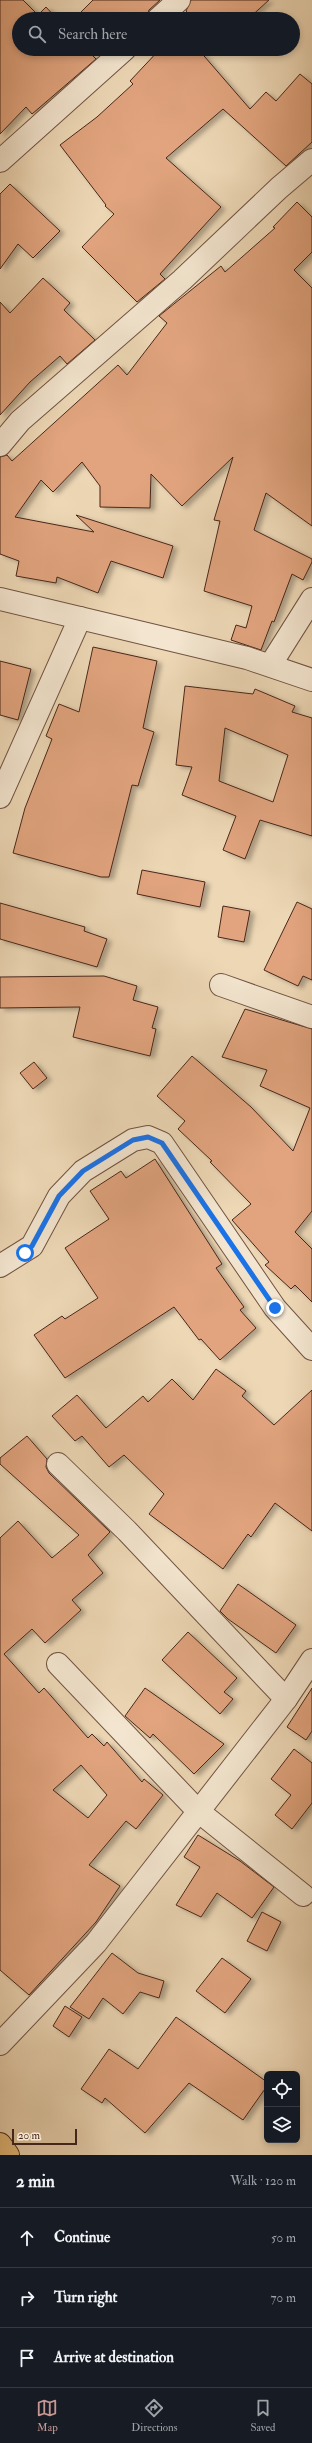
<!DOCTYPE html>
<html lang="en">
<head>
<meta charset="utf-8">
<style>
	:root { --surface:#171b24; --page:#242831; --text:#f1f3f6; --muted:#9ea1a6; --line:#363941; --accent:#c59692 }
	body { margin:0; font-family:"IM FELL Double Pica",serif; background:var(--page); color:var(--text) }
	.controls { position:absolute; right:12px; bottom:12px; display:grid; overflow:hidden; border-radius:6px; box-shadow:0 2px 6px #0003 }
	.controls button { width:36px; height:36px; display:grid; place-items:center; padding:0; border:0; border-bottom:1px solid var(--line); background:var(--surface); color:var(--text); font:20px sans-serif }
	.scale { position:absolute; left:12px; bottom:10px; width:65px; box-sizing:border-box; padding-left:4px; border:2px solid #48271b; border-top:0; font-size:11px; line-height:14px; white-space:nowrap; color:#48271b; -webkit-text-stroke:3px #f3e5cf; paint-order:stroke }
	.stop { position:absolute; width:12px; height:12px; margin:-9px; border:3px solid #1a73e8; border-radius:50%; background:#fff }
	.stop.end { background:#1a73e8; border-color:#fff; box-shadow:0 1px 4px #0008 }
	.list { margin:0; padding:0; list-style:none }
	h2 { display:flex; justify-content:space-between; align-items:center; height:52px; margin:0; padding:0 16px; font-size:17px }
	h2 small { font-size:13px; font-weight:400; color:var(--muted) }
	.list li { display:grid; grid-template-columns:26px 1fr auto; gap:12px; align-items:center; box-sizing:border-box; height:60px; padding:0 16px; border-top:1px solid var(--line) }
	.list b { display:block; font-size:15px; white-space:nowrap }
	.list em { font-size:13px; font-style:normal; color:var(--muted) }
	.icon { flex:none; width:22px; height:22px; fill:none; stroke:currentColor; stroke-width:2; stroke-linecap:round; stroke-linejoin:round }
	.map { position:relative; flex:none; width:312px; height:2155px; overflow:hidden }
	.search { position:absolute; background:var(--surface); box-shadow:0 2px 6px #0003; left:12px; right:12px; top:12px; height:44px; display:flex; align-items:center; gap:10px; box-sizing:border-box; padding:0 14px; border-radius:22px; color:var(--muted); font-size:15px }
	.sheet { height:232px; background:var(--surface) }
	nav { display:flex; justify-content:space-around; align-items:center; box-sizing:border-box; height:56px; border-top:1px solid var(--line); background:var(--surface); font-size:11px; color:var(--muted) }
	nav a { display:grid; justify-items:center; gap:2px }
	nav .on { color:var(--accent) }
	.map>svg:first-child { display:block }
	.building { fill:#e1a47e; stroke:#48271b; fill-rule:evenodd; filter:url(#shadow) }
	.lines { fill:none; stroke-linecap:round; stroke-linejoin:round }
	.street-casing { stroke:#715342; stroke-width:24 }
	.highway-casing { stroke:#48271b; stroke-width:24 }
	.street { stroke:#f3e5cf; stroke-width:22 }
	.highway { stroke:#e6bc7a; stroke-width:22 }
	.route { stroke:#1a73e8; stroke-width:5 }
</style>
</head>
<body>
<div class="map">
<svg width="312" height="2155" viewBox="0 0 312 2155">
	<defs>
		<filter id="shadow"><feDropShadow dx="4.5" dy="2.5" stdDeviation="2" flood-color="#0004"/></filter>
	</defs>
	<rect width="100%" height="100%" fill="#edd7b5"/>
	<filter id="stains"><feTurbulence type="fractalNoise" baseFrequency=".005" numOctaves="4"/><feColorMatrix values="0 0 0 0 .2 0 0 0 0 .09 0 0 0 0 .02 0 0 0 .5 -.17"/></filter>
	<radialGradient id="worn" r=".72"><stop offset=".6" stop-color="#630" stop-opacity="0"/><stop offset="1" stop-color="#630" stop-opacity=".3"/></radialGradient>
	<!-- building -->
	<g class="building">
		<polygon points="0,0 23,0 38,15 46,7 57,19 19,19 19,49 86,49 96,59 32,114 26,107 0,134"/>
		<polygon points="93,0 160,0 149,10 146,19 74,19"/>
		<polygon points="191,0 269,0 248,19 193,19 186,11"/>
		<polygon points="160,49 198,49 250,109 266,92 276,101 300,74 312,84 312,142 286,166 223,109 166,158 221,207 160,274 165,279 137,302 82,247 114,214 105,206 106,205 60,145 97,117 133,84 130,81"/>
		<polygon points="10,184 60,231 33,258 18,244 0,269 0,194"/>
		<polygon points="297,202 312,217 312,252 294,270 312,288 312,526 266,493 254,530 312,559 312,562 303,580 292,574 274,622 272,621 261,650 231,640 236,625 246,628 252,606 204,591 220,521 214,520 233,457 182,506 151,474 150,508 100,507 100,486 82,462 53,492 41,480 15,517 94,532 76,515 173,546 163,578 111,561 98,593 57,577 56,583 16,576 19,561 0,554 0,457 7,455 12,461 118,365 127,375 167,323 159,316 221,266 225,272 275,228 273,227"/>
		<polygon points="43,278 70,303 64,310 95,340 67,364 60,356 30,382 0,415 0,302 10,313"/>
		<polygon points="93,647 157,661 143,728 154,732 138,786 132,785 109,877 101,877 13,853 25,808 52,739 46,736 59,704 79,712"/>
		<polygon points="0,661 31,669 18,720 0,715"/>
		<path d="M185,686L253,694L255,689L295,706L292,712L312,718V836L260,820L245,859L223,850L236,816L182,795L192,767L176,765ZM225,728L288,755L273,802L219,781Z"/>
		<polygon points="142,870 205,882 200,907 137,894"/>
		<polygon points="297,902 312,909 312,980 303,976 298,986 264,970"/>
		<polygon points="0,903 85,927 84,931 107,939 97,967 0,939"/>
		<polygon points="223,906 250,911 244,942 218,937"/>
		<polygon points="104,976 137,986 133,1000 158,1007 152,1028 156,1029 150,1056 73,1037 80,1007 0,1008 0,977"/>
		<polygon points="245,1009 312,1029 312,1211 295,1232 312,1249 312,1302 295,1285 291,1289 265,1265 269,1262 232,1220 251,1204 210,1162 212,1161 178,1129 185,1121 157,1096 192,1056 251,1107 293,1151 310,1108 260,1086 267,1070 222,1057"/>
		<polygon points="34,1062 47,1078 33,1089 20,1073"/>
		<polygon points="155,1159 222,1264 216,1268 244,1307 240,1310 256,1328 220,1360 201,1339 199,1340 174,1307 65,1378 34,1335 62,1316 65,1319 98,1298 65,1248 109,1219 90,1191 121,1171 126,1178"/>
		<polygon points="216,1369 246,1391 242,1396 274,1425 312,1390 312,1531 275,1503 251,1537 248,1534 223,1569 149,1514 164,1494 124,1455 109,1467 82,1436 75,1441 52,1416 77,1395 106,1428 143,1396 148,1402 172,1379 193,1400"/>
		<path d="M27,1436L47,1459L46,1467L49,1473L110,1532L88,1555L103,1573L72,1600L81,1610L45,1643L32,1629L4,1654L39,1693L44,1688L88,1738L92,1734L104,1746L107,1742L142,1782L144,1779L163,1795L136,1829L126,1821L89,1865L120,1886L96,1922L29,1995L0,1970V1538L18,1521L52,1558L79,1535L0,1464V1458ZM81,1765L107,1795L88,1818L53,1790Z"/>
		<polygon points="238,1584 296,1625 276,1653 228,1619 220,1611"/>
		<polygon points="188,1632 237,1678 224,1692 233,1699 220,1714 162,1660"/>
		<polygon points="145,1688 224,1744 194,1774 153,1734 150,1738 125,1716"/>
		<polygon points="312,1688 312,1731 306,1740 287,1727"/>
		<polygon points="294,1749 312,1763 312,1803 292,1829 275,1815 291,1795 271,1779"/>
		<polygon points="198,1835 240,1861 274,1887 252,1918 217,1893 201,1917 176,1905 200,1867 184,1857"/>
		<polygon points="262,1912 281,1922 267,1951 247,1941"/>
		<polygon points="112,1953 138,1973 164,1981 159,1998 140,1992 123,2014 103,1998 89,2019 70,2007"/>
		<polygon points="222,1958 251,1979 225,2013 196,1991"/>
		<polygon points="65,2006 82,2017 69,2037 53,2026"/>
		<polygon points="176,2017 267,2082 267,2086 243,2120 189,2083 145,2133 105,2098 102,2103 81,2089 109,2049 138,2069"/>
	</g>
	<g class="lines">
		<defs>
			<g id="street">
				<polyline points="158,19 179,0"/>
				<polyline points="0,161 125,49"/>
				<polyline points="0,445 20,421 182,280 279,188 312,160"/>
				<polyline points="0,599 247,658 312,680"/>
				<polyline points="271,664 312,599"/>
				<polyline points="0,797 80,618"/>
				<polyline points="221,985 312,1017"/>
				<polyline points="0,1266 32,1246 59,1196 83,1171 133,1140 148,1137 162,1143 275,1308 312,1349"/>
				<polyline points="58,1464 127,1531 286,1699"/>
				<polyline points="58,1664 198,1811 303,1895"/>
				<polyline points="0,2044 96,1943 286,1699 312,1660"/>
			</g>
			<polyline id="highway" points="0,2144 8,2155"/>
		</defs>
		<!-- street casing -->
		<use href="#street" class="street-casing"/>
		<!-- highway casing -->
		<use href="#highway" class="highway-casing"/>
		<!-- street -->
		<use href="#street" class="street"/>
		<!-- highway -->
		<use href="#highway" class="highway"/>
	</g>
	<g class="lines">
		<!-- route -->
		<polyline class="route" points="25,1253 32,1246 59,1196 83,1171 133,1140 148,1137 162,1143 275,1308"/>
	</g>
	<rect width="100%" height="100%" filter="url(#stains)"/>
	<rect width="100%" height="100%" fill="url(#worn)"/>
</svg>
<div class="controls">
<button><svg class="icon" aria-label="locate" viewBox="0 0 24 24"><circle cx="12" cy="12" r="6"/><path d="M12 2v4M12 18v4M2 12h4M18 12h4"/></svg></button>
<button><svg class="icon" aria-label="layers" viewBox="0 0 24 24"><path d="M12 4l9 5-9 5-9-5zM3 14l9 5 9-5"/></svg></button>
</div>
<div class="scale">20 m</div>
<div class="stop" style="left:25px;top:1253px"></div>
<div class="stop end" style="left:275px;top:1308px"></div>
<div class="search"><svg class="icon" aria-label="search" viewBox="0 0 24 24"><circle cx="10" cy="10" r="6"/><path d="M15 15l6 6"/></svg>Search here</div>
</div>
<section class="sheet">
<h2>2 min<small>Walk · 120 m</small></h2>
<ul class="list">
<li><svg class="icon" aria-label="ahead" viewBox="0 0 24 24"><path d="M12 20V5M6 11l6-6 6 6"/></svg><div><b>Continue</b></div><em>50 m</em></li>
<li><svg class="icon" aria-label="right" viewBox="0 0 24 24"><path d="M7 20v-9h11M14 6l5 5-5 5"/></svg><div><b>Turn right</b></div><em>70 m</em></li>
<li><svg class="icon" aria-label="arrive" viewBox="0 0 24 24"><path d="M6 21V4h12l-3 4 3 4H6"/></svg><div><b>Arrive at destination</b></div></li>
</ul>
</section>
<nav>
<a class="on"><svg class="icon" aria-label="map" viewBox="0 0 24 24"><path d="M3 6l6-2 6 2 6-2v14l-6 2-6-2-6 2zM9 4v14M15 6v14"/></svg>Map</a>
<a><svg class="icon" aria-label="directions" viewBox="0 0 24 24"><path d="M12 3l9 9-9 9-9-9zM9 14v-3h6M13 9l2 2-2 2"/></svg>Directions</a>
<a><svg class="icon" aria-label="saved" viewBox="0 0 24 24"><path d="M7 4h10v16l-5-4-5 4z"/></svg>Saved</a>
</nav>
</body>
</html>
